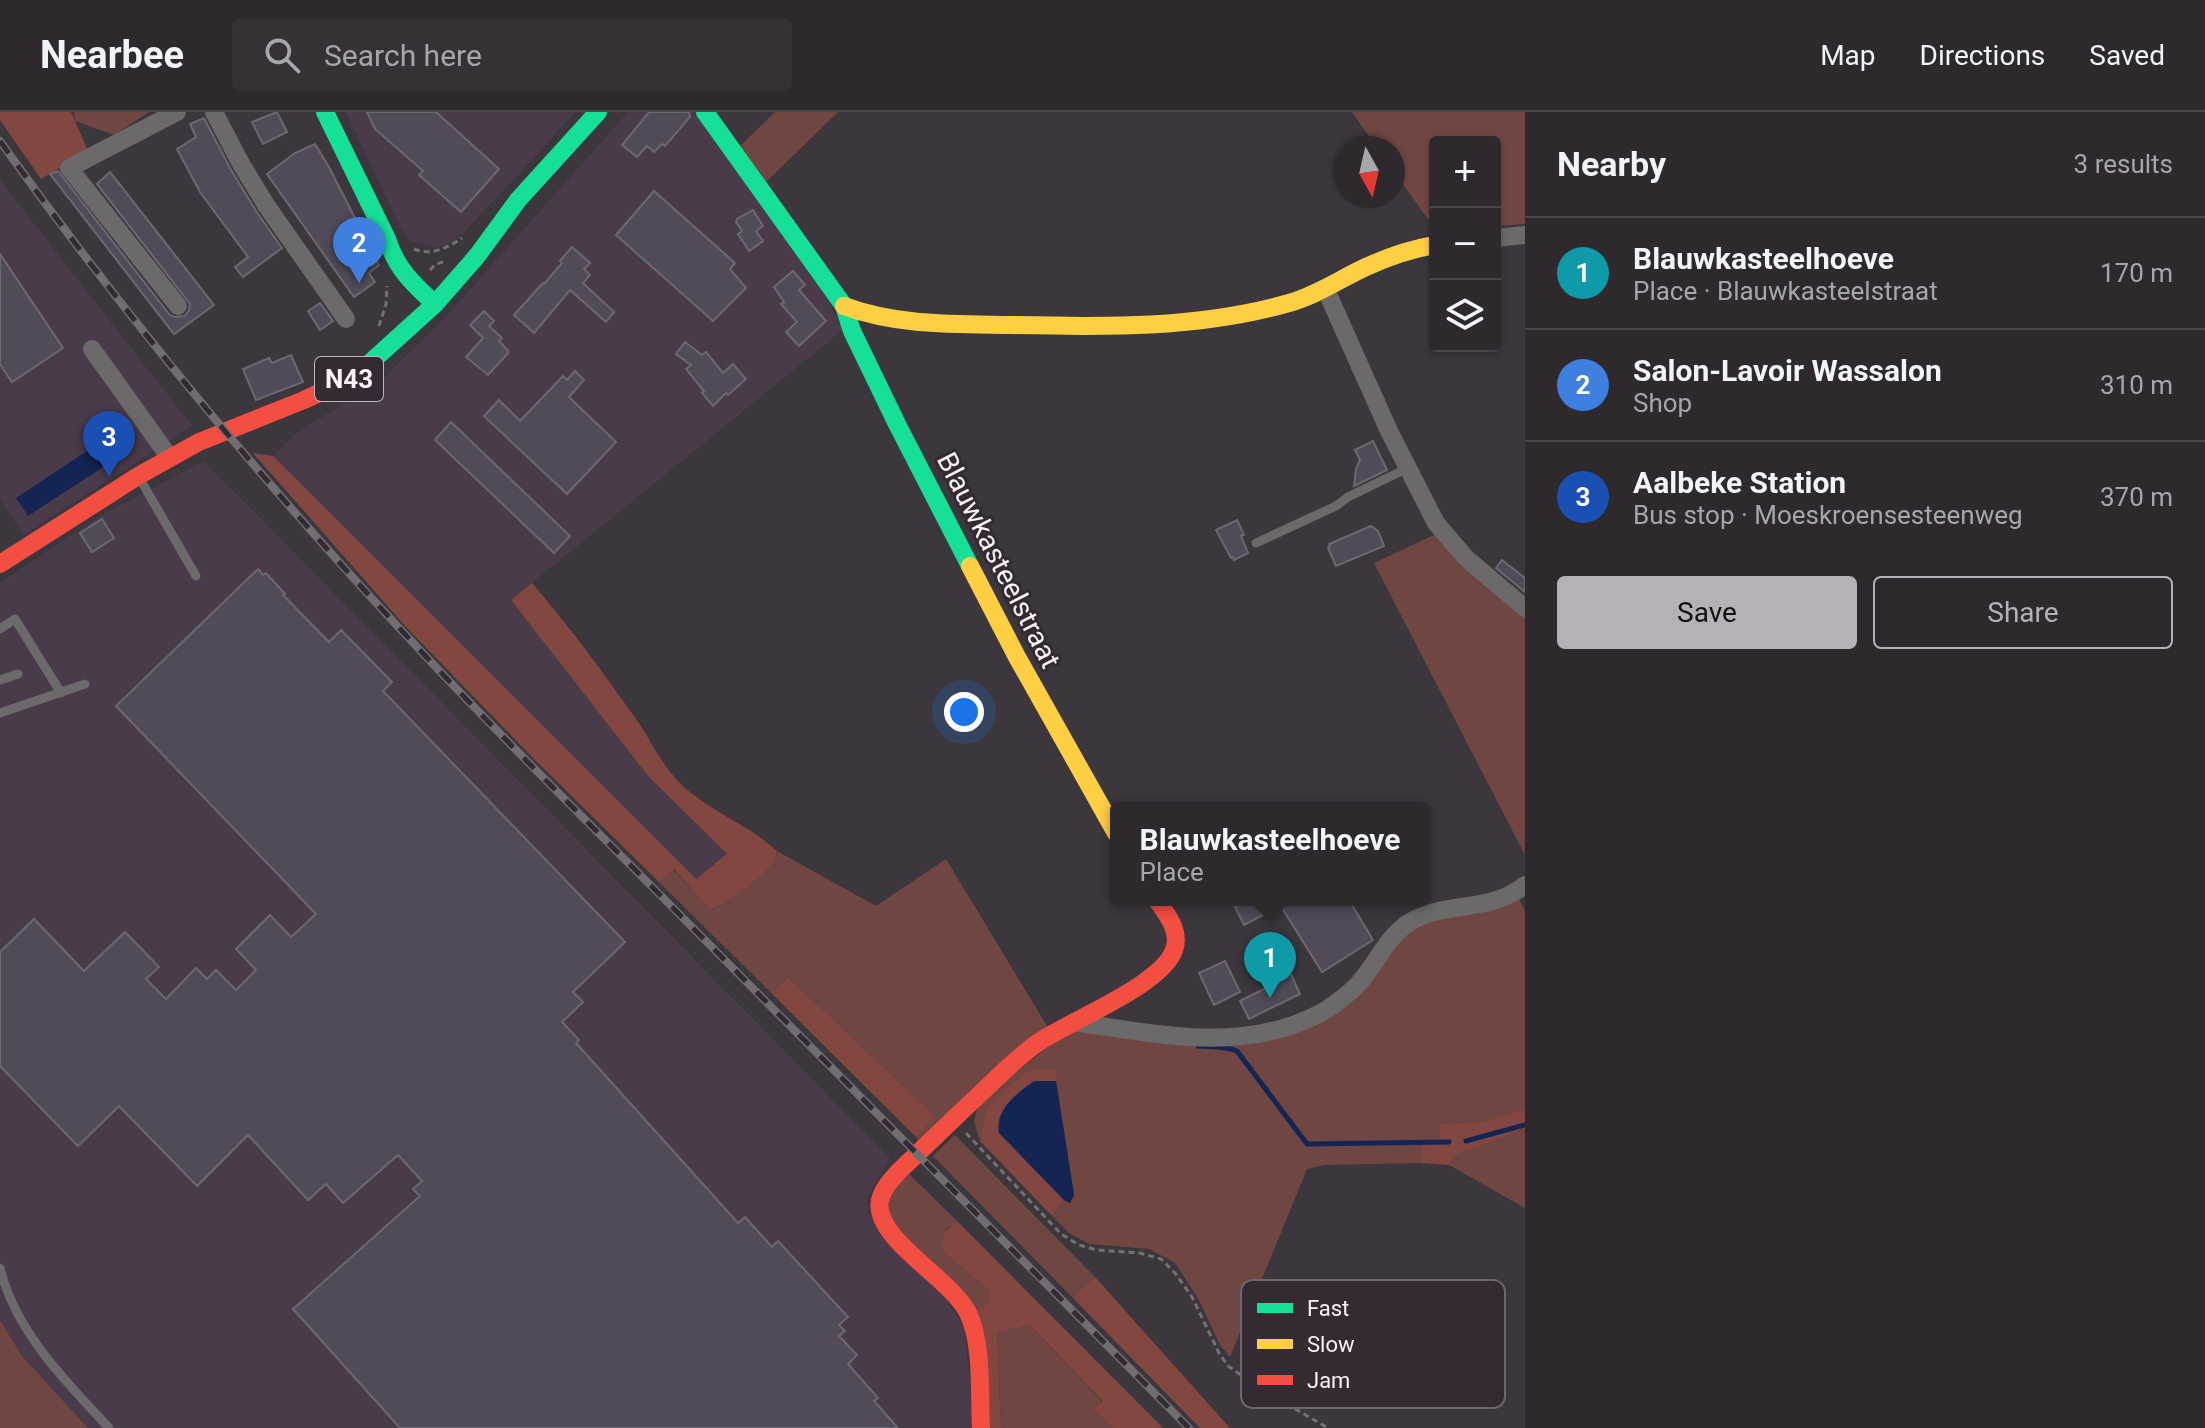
<!DOCTYPE html>
<html lang="en">
<head>
<meta charset="utf-8">
<style>
	:root { --surface:#2d292d; --page:#353135; --text:#f1f3f6; --muted:#a7a6aa; --line:#484549; --accent:#b7b1b7 }
	body { margin:0; font-family:Roboto,sans-serif; background:var(--page); color:var(--text) }
	.controls { position:absolute; right:24px; top:24px; display:grid; overflow:hidden; border-radius:8px; box-shadow:0 2px 6px #0004 }
	.controls button { width:72px; height:72px; display:grid; place-items:center; padding:0; border:0; border-bottom:2px solid var(--line); background:var(--surface); color:var(--text); font:40px sans-serif }
	.compass { position:absolute; left:1333px; top:24px; width:72px; height:72px; border-radius:50%; background:var(--surface); box-shadow:0 2px 6px #0004; rotate:172deg }
	.you { position:absolute; left:964px; top:600px; width:28px; height:28px; margin:-20px; border:6px solid #fff; border-radius:50%; background:#1a73e8; box-shadow:0 0 0 12px #1a73e833 }
	.badge { display:grid; place-items:center; width:52px; height:52px; border-radius:50%; background:var(--accent); color:#fff; font-size:26px; font-weight:700 }
	.pin { position:absolute; translate:-50% -66px; filter:drop-shadow(0 2px 4px #0008) }
	.pin::after { content:''; position:absolute; top:42px; width:28px; height:24px; background:inherit; clip-path:polygon(0 0,100% 0,50% 100%) }
	.popup { position:absolute; left:1110px; top:690px; width:320px; height:104px; box-sizing:border-box; display:grid; place-content:center; border-radius:8px; background:var(--surface); filter:drop-shadow(0 2px 6px #0005); font-size:26px; white-space:nowrap; color:var(--muted) }
	.popup b { font-size:30px; color:var(--text) }
	.popup::after { content:''; position:absolute; left:50%; top:100%; margin-left:-16px; border:16px solid transparent; border-top-color:var(--surface) }
	.list { margin:0; padding:0; list-style:none }
	h2 { display:flex; justify-content:space-between; align-items:center; height:104px; margin:0; padding:0 32px; font-size:34px }
	h2 small { font-size:26px; font-weight:400; color:var(--muted) }
	.list li { display:grid; grid-template-columns:52px 1fr auto; gap:24px; align-items:center; box-sizing:border-box; height:112px; padding:0 32px; border-top:2px solid var(--line) }
	.list b { display:block; font-size:30px; white-space:nowrap }
	.list p { margin:0; font-size:26px; white-space:nowrap; color:var(--muted) }
	.list em { font-size:26px; font-style:normal; color:var(--muted) }
	.actions { display:flex; gap:16px; padding:24px 32px }
	.actions a { flex:1; padding:18px 0; border:2px solid var(--accent); border-radius:8px; text-align:center; font-size:28px; color:var(--accent) }
	.actions .main { background:var(--accent); color:#111 }
	.icon { flex:none; width:44px; height:44px; fill:none; stroke:currentColor; stroke-width:2; stroke-linecap:round; stroke-linejoin:round }
	.map { position:relative; flex:none; width:1525px; height:1316px; overflow:hidden }
	header { display:flex; align-items:center; gap:48px; box-sizing:border-box; height:112px; padding:0 40px; background:var(--surface); border-bottom:2px solid var(--line) }
	header strong { font-size:38px }
	nav { display:flex; gap:44px; margin-inline-start:auto; font-size:28px }
	.search { width:560px; height:72px; background:var(--page); display:flex; align-items:center; gap:20px; box-sizing:border-box; padding:0 28px; border-radius:8px; color:var(--muted); font-size:30px }
	main { display:flex }
	aside { flex:1; background:var(--surface) }
	.map>svg:first-child { display:block }
	.built { fill:#4a3b4a }
	.green { fill:#704642 }
	.forest { fill:#834742 }
	.water { fill:#142453 }
	.lines { fill:none; stroke-linecap:round; stroke-linejoin:round }
	.stream { stroke:#142453; stroke-width:5 }
	.building { fill:#514b59; stroke:#6b686e; stroke-width:2 }
	.path { stroke:#737172; stroke-width:3; stroke-dasharray:6 4; stroke-linecap:butt }
	.lane { stroke:#6c696a; stroke-width:9 }
	.street { stroke:#6c696a; stroke-width:18 }
	.fast { stroke:#16e098; stroke-width:18 }
	.slow { stroke:#ffcf43; stroke-width:18 }
	.jam { stroke:#f24e42; stroke-width:18 }
	.rail-casing { stroke:#716d70; stroke-width:8 }
	.rail { stroke:#342a34; stroke-width:5; stroke-dasharray:15; stroke-linecap:butt }
	.labels { text-anchor:middle; stroke-width:6; stroke-linejoin:round; paint-order:stroke }
	.shield { fill:#342a34; stroke:#beb6be; stroke-width:2 }
	.shield-label { font-size:26px; font-weight:bold; fill:#f9f2f9 }
	.street-label { font-size:28px; fill:#f9f2f9; stroke:#342a34 }
	.key { fill:#342a34; stroke:#6f666f; stroke-width:2 }
	.key-label { font-size:22px; fill:#f9f2f9 }
</style>
</head>
<body>
<header>
<strong>Nearbee</strong>
<div class="search"><svg class="icon" aria-label="search" viewBox="0 0 24 24"><circle cx="10" cy="10" r="6"/><path d="M15 15l6 6"/></svg>Search here</div>
<nav><a>Map</a><a>Directions</a><a>Saved</a></nav>
</header>
<main>
<div class="map">
<svg width="1525" height="1316" viewBox="0 0 1525 1316">
	<rect width="100%" height="100%" fill="#3c373c"/>
	<!-- built -->
	<g class="built">
		<polygon points="346,0 575,0 520,61 462,122 446,133 435,135 411,129 403,120"/>
		<polygon points="628,0 696,0 828,188 843,218 511,488 648,664 727,743 695,768 273,344 296,321 378,271 444,207"/>
		<polygon points="0,68 192,314 24,423 0,388"/>
		<polygon points="204,349 890,1046 867,1086 868,1101 945,1186 964,1215 975,1316 88,1316 22,1244 0,1208 0,471 100,404"/>
	</g>
	<!-- green -->
	<g class="green">
		<polygon points="74,0 149,0 114,23 75,9"/>
		<polygon points="775,0 838,0 765,71 739,35"/>
		<polygon points="1352,0 1525,0 1525,112 1495,114 1495,30 1435,30 1435,117 1393,58 1393,36 1377,36"/>
		<polygon points="1438,421 1525,505 1525,743 1374,451"/>
		<polygon points="777,739 876,794 946,747 1050,919 921,1031 916,1025 934,1005 788,865 772,882 659,770 673,757 712,798 777,743"/>
		<polygon points="1518,785 1525,799 1525,997 1483,1009 1441,1012 1441,1031 1423,1033 1421,1051 1324,1053 1307,1057 1230,1245 1220,1233 1198,1186 1175,1151 1149,1137 1089,1132 1069,1121 1052,1104 1064,1088 1070,1091 1074,1082 1056,969 1056,958 985,999 980,1029 974,1009 976,1000 985,984 1073,916 1293,918 1415,811"/>
		<polygon points="1525,1017 1525,1096 1449,1053 1454,1044"/>
		<polygon points="955,1023 1095,1165 1072,1185 933,1044"/>
		<polygon points="907,1060 958,1110 946,1117 943,1140 990,1179 989,1191 971,1200 893,1120 887,1085"/>
		<polygon points="0,1208 22,1244 88,1316 0,1316"/>
		<polygon points="1030,1213 1103,1291 1094,1297 1113,1316 1001,1316 997,1221"/>
	</g>
	<!-- forest -->
	<g class="forest">
		<polygon points="0,0 71,0 88,39 41,67 0,8"/>
		<path d="M253,341L273,344L696,767L727,742L648,664L511,488L532,471C569,514 603,560 636,607C650,627 661,651 677,668C705,698 747,711 777,739C775,761 730,785 711,798L674,757L659,770L534,647L406,515Z"/>
		<polygon points="788,865 935,1005 916,1025 772,882"/>
		<polygon points="1030,958 1057,958 1056,969 1034,969 999,1021 1064,1088 1052,1104 980,1029 985,999 1011,972"/>
		<polygon points="1525,997 1525,1017 1454,1044 1449,1053 1421,1051 1422,1033 1441,1031 1440,1012 1483,1009"/>
		<path d="M958,1110L1163,1316H1113L1093,1297L1103,1290L1030,1213L997,1221L1001,1316H985L971,1200L989,1191L990,1179L943,1140C941,1124 943,1118 958,1110Z"/>
		<polygon points="1095,1165 1221,1306 1230,1316 1200,1316 1072,1185"/>
	</g>
	<!-- water -->
	<g class="water">
		<polygon points="108,325 120,344 28,404 16,386"/>
		<path d="M1034,969H1056L1074,1083L1070,1091L1064,1088L999,1021C995,997 1016,982 1034,969Z"/>
	</g>
	<g class="lines">
		<!-- stream -->
		<g class="stream">
			<path d="M1198,934C1210,935 1226,934 1237,939L1307,1032L1449,1030"/>
			<polyline points="1466,1029 1525,1013"/>
		</g>
	</g>
	<!-- building -->
	<g class="building">
		<polygon points="277,0 287,20 263,32 252,10"/>
		<polygon points="367,0 436,0 499,57 461,100 419,63 423,59 375,17"/>
		<polygon points="649,0 689,0 690,5 665,34 662,32 654,40 647,34 637,45 622,33"/>
		<polygon points="204,6 230,56 256,99 282,136 243,165 235,155 248,145 200,80 177,37 196,25 190,12"/>
		<polygon points="315,32 329,55 355,106 353,108 365,127 367,136 379,153 369,161 375,170 354,185 267,62 295,41"/>
		<polygon points="58,59 169,202 174,205 185,204 189,198 190,192 97,72 110,60 214,193 174,222 50,62"/>
		<polygon points="654,79 735,151 730,157 746,176 713,209 616,123"/>
		<polygon points="753,98 763,114 756,119 763,129 749,139 738,122 742,119 736,110 737,107"/>
		<polygon points="572,135 590,151 584,157 590,163 583,171 614,200 606,210 570,178 534,221 514,203 543,171 544,172 562,151 560,149"/>
		<polygon points="0,142 63,236 12,270 0,252"/>
		<polygon points="793,159 805,173 799,178 826,209 799,234 786,220 797,210 781,192 784,190 774,175"/>
		<polygon points="320,191 333,209 320,218 308,199"/>
		<polygon points="484,199 494,209 489,214 502,226 499,229 509,240 488,263 466,245 483,226 470,213"/>
		<polygon points="685,230 702,243 706,240 723,261 733,252 746,267 728,283 726,281 713,294 702,281 704,279 686,257 691,253 676,242"/>
		<polygon points="291,243 303,270 256,288 243,257 269,246 272,251"/>
		<polygon points="575,259 584,268 569,285 616,330 567,382 484,304 499,288 520,309 563,264 567,268"/>
		<polygon points="451,310 570,424 554,441 435,328"/>
		<polygon points="1373,329 1387,358 1354,374 1356,357 1360,348 1355,338"/>
		<polygon points="102,407 114,426 92,440 80,421"/>
		<polygon points="1237,408 1244,423 1241,424 1248,441 1234,448 1233,445 1231,446 1216,418"/>
		<polygon points="1371,414 1378,419 1384,434 1336,454 1328,436 1330,434 1329,432"/>
		<polygon points="1502,448 1525,466 1525,480 1496,456"/>
		<polygon points="258,457 263,463 266,461 285,482 283,483 329,530 341,518 392,570 383,579 625,830 573,880 583,890 562,910 579,928 576,931 738,1111 745,1105 772,1135 778,1129 848,1205 839,1213 845,1219 839,1224 857,1243 848,1252 878,1286 874,1289 898,1316 400,1316 293,1197 420,1084 413,1077 422,1069 398,1043 343,1091 326,1072 308,1088 248,1023 197,1074 119,994 78,1034 0,954 0,840 34,807 84,859 125,820 159,855 146,867 166,887 196,856 207,867 216,858 236,878 256,858 236,837 270,803 291,825 316,802 116,594"/>
		<polygon points="1249,788 1256,788 1263,803 1244,813 1235,795"/>
		<polygon points="1277,788 1349,788 1373,828 1322,860"/>
		<polygon points="1274,825 1300,882 1249,907 1240,889 1270,874 1252,836"/>
		<polygon points="1225,849 1240,880 1214,893 1199,861"/>
	</g>
	<g class="lines">
		<!-- path -->
		<g class="path">
			<path d="M414,137C432,144 447,136 462,126"/>
			<polyline points="430,158 436,152 443,150"/>
			<polyline points="379,214 386,192 387,174"/>
			<polyline points="966,1021 1061,1122 1079,1133 1097,1138 1140,1141 1161,1147 1175,1161 1192,1185 1219,1241 1228,1254 1261,1277 1328,1316"/>
		</g>
		<!-- lane -->
		<g class="lane">
			<polyline points="140,367 196,464"/>
			<polyline points="1256,431 1336,394 1348,385 1408,356"/>
			<polyline points="0,517 15,507 61,581"/>
			<polyline points="0,568 18,562"/>
			<polyline points="0,601 85,572"/>
			<path d="M0,1156C16,1221 65,1268 109,1316"/>
		</g>
		<!-- street -->
		<g class="street">
			<polyline points="177,0 69,56 178,194"/>
			<polyline points="214,0 240,50 266,93 346,207"/>
			<polyline points="1495,126 1525,123"/>
			<polyline points="1326,178 1389,319 1436,411 1466,446 1525,496"/>
			<polyline points="92,237 170,346"/>
			<path d="M1074,910C1147,920 1221,938 1293,913C1307,908 1324,901 1336,891C1344,885 1353,878 1359,871C1377,851 1387,824 1410,810C1447,788 1488,802 1525,773"/>
		</g>
		<!-- fast -->
		<g class="fast">
			<path d="M325,0L387,127C396,156 413,172 435,192"/>
			<polyline points="705,0 844,194 852,219 897,312 970,454"/>
			<polyline points="349,267 361,259 435,192 477,144 518,88 598,0"/>
		</g>
		<!-- slow -->
		<g class="slow">
			<path d="M844,194C898,214 955,212 1012,213C1105,215 1198,217 1289,191C1317,183 1340,167 1366,155C1388,145 1411,137 1435,133"/>
			<polyline points="970,454 1017,545 1116,721"/>
		</g>
		<!-- jam -->
		<g class="jam">
			<polyline points="0,452 138,364 199,330 304,288 349,267"/>
			<path d="M981,1316C979,1281 983,1232 968,1201C951,1166 872,1126 880,1088C883,1076 892,1067 900,1058C927,1033 953,1007 980,982C999,964 1017,945 1039,930C1071,908 1162,873 1174,838C1181,819 1167,803 1157,788"/>
		</g>
		<defs>
			<path id="rail" d="M0,29C131,213 277,387 432,551C515,639 601,723 686,809C854,978 1021,1147 1189,1316"/>
		</defs>
		<!-- rail casing -->
		<use href="#rail" class="rail-casing"/>
		<!-- rail -->
		<use href="#rail" class="rail"/>
	</g>
	<g class="labels">
		<!-- shield labels -->
		<rect class="shield" x="315" y="245" width="68" height="44" rx="6"/>
		<g class="shield-label">
			<text x="349" y="276">N43</text>
		</g>
		<!-- street labels -->
		<g class="street-label">
			<text transform="translate(999 448) rotate(63)" y="10">Blauwkasteelstraat</text>
		</g>
	</g>
	<!-- legend -->
	<rect x="1241" y="1168" width="264" height="128" rx="12" class="key"/>
	<rect x="1257" y="1191" width="36" height="10" fill="#16e098"/>
	<rect x="1257" y="1227" width="36" height="10" fill="#ffcf43"/>
	<rect x="1257" y="1263" width="36" height="10" fill="#f24e42"/>
	<g class="key-label">
		<text x="1307" y="1204">Fast</text>
		<text x="1307" y="1240">Slow</text>
		<text x="1307" y="1276">Jam</text>
	</g>
</svg>
<div class="controls">
<button>+</button>
<button>−</button>
<button><svg class="icon" aria-label="layers" viewBox="0 0 24 24"><path d="M12 4l9 5-9 5-9-5zM3 14l9 5 9-5"/></svg></button>
</div>
<svg class="compass" viewBox="-18 -18 36 36"><path d="M0-13l5 13h-10z" fill="#e53935"/><path d="M0 13l5-13h-10z" fill="#a7a6aa"/></svg>
<div class="you"></div>
<div class="pin badge" style="left:1270px;top:886px;background:#0f9aa8">1</div>
<div class="popup"><b>Blauwkasteelhoeve</b>Place</div>
<div class="pin badge" style="left:359px;top:171px;background:#3f7fe0">2</div>
<div class="pin badge" style="left:109px;top:365px;background:#1a4fb4">3</div>
</div>
<aside>
<h2>Nearby<small>3 results</small></h2>
<ul class="list">
<li><span class="badge" style="background:#0f9aa8">1</span><div><b>Blauwkasteelhoeve</b><p>Place · Blauwkasteelstraat</p></div><em>170 m</em></li>
<li><span class="badge" style="background:#3f7fe0">2</span><div><b>Salon-Lavoir Wassalon</b><p>Shop</p></div><em>310 m</em></li>
<li><span class="badge" style="background:#1a4fb4">3</span><div><b>Aalbeke Station</b><p>Bus stop · Moeskroensesteenweg</p></div><em>370 m</em></li>
</ul>
<div class="actions"><a class="main">Save</a><a>Share</a></div>
</aside>
</main>
</body>
</html>
